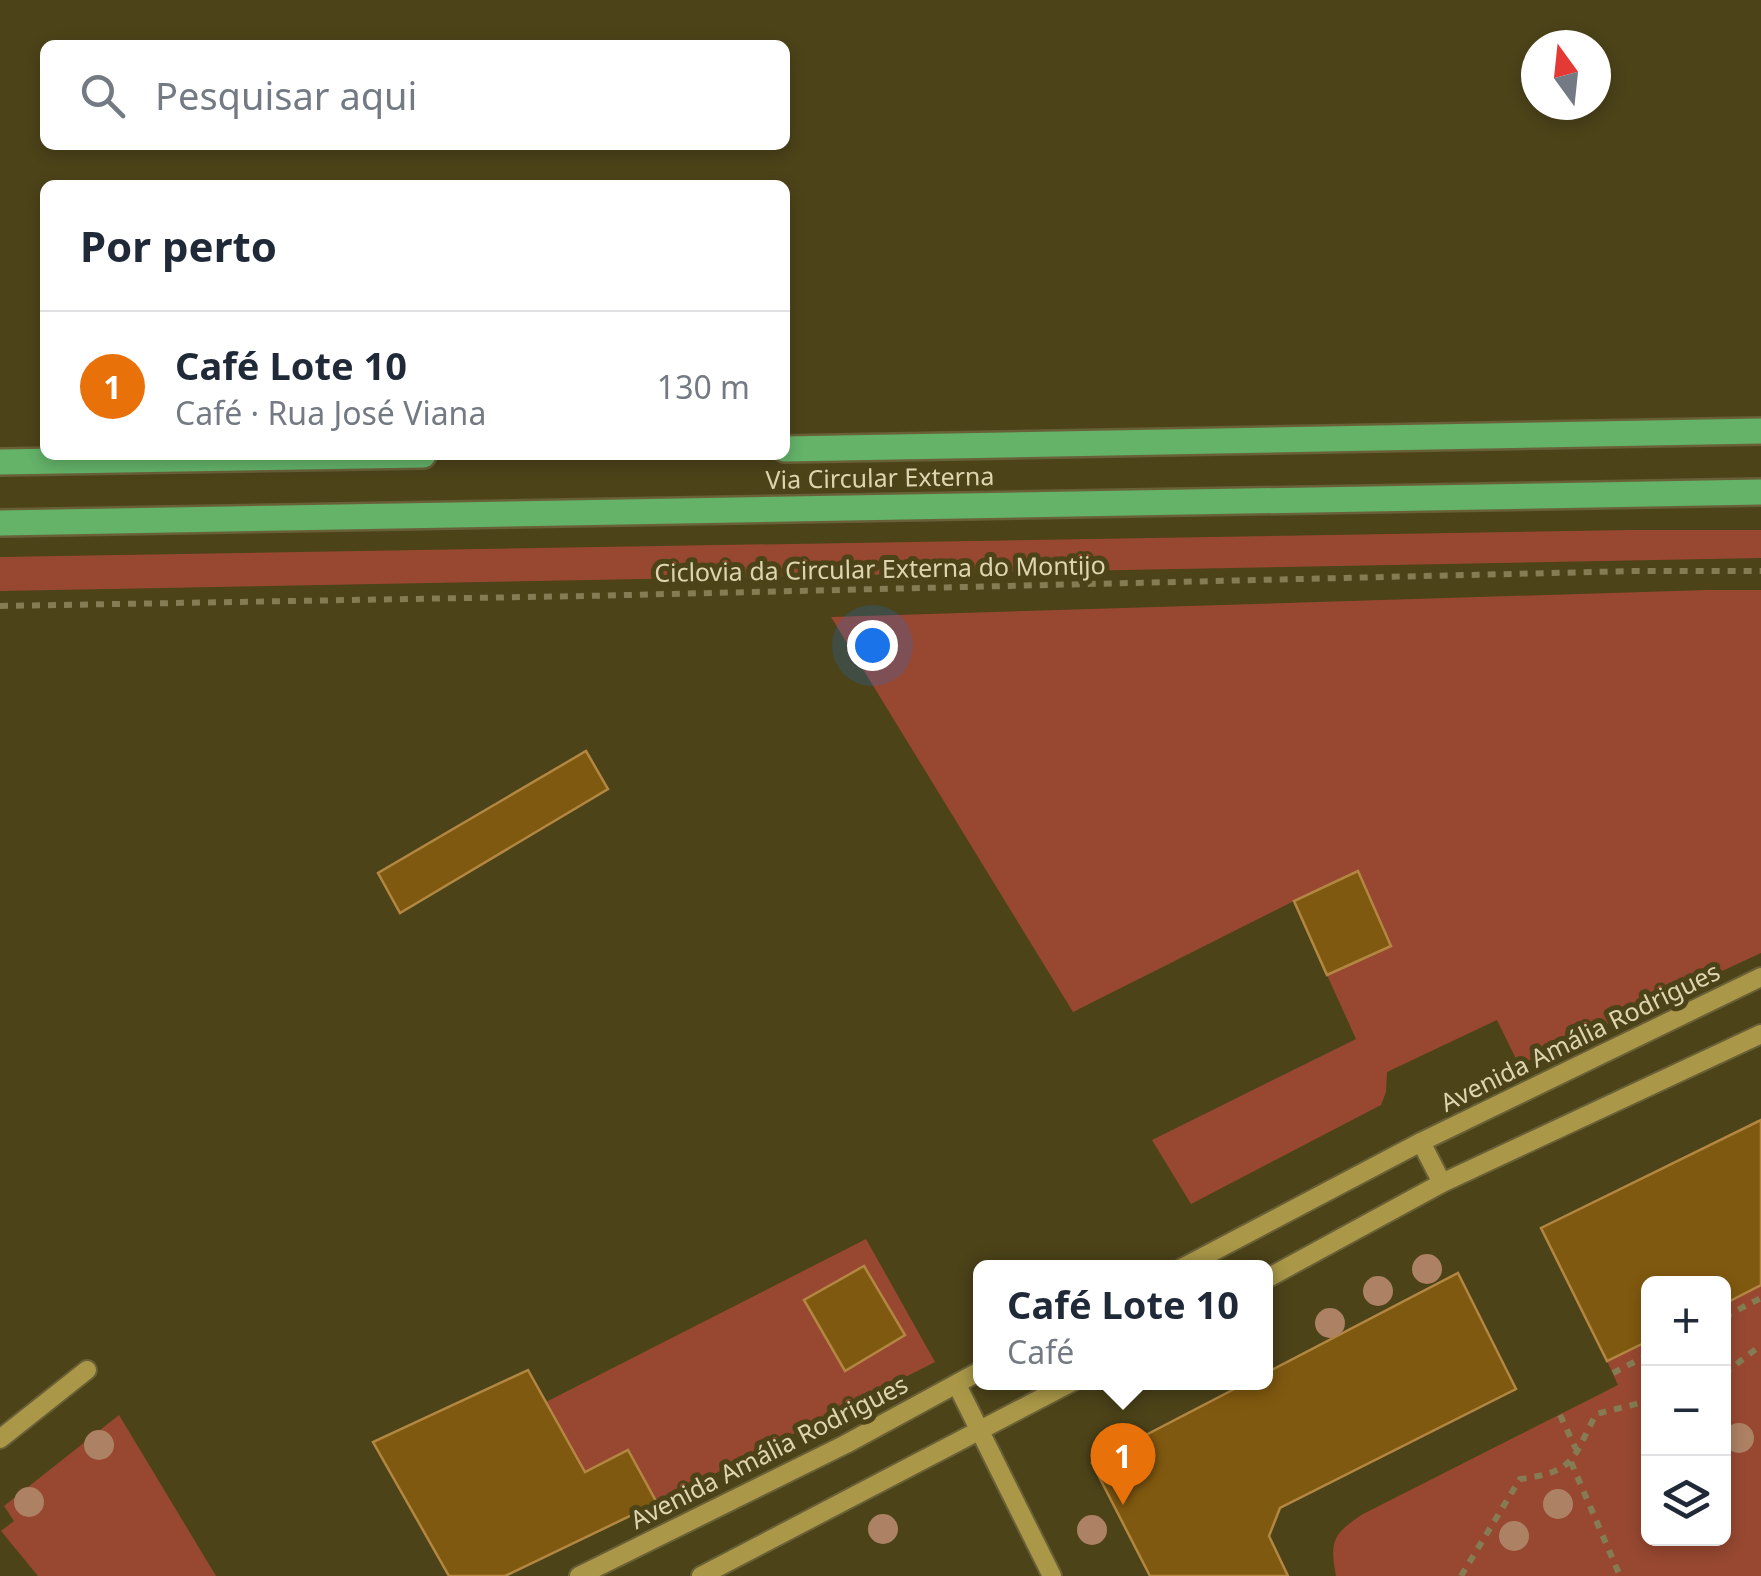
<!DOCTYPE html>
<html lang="pt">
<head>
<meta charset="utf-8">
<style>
	:root { --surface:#fff; --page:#f6f6f7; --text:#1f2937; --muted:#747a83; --line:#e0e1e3; --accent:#5b6690 }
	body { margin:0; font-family:"Noto Sans",sans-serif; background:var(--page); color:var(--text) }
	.controls { position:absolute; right:30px; bottom:30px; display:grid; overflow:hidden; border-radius:15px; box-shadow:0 5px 15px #0003 }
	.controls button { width:90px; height:90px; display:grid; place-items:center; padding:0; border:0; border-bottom:2px solid var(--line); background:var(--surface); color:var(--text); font:50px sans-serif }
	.compass { position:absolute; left:1521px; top:30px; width:90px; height:90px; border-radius:50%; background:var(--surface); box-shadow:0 5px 15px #0003; rotate:345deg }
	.you { position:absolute; left:872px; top:645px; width:35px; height:35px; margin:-25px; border:8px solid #fff; border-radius:50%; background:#1a73e8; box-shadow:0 0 0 15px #1a73e833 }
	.badge { display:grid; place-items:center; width:65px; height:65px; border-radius:50%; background:var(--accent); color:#fff; font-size:32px; font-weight:700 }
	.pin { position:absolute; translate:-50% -82px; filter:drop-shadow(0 2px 5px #0008) }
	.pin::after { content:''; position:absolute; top:52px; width:35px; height:30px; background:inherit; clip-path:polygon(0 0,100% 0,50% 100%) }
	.popup { position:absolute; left:973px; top:1260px; width:300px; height:130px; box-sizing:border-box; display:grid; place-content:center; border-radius:15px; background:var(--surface); filter:drop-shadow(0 2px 8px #0005); font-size:32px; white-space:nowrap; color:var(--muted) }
	.popup b { font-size:38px; color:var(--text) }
	.popup::after { content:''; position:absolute; left:50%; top:100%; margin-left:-20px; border:20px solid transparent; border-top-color:var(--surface) }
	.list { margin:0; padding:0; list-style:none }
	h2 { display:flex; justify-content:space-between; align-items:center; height:130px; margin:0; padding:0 40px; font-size:42px }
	h2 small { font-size:32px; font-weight:400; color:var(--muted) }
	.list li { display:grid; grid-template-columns:65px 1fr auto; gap:30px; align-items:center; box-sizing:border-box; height:150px; padding:0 40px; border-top:2px solid var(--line) }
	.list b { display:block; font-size:38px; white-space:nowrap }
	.list p { margin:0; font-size:32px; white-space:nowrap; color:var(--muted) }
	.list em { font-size:32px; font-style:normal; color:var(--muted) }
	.icon { flex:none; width:55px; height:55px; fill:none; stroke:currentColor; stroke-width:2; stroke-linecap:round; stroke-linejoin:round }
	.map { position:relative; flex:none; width:1761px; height:1576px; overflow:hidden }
	.search { position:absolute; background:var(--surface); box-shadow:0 5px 15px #0003; left:40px; top:40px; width:750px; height:110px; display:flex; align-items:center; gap:25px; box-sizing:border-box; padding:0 35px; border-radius:15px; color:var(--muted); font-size:38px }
	.panel { position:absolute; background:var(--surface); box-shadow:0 5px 15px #0003; left:40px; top:180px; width:750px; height:280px; border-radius:15px }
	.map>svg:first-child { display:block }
	.green { fill:#984831 }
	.building { fill:#805910; stroke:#b38741; stroke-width:2.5 }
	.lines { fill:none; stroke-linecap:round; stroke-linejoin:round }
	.minor-casing { stroke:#696038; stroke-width:22 }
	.major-casing { stroke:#696038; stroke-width:30 }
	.path { stroke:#857c53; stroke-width:6; stroke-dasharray:8 8; stroke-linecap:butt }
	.minor { stroke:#aa9848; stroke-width:18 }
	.major { stroke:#64b369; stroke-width:25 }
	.tree { fill:#ad8163 }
	.labels { text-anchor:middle; stroke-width:10; stroke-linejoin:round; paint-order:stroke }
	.street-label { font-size:25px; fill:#ded5af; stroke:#4c4319 }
</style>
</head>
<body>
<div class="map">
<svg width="1761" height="1576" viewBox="0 0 1761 1576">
	<rect width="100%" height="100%" fill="#4c4319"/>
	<!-- green -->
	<g class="green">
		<polygon points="1631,530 1761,530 1761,558 0,591 0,557"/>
		<polygon points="1707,590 1761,590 1761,953 1519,1065 1497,1020 1387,1072 1386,1092 1381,1105 1191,1204 1152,1140 1356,1039 1327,975 1391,946 1358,872 1294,901 1073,1012 831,617"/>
		<polygon points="866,1239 935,1362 657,1503 628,1451 585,1472 546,1402"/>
		<path d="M1761,1285V1576H1336C1329,1540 1334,1533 1363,1514L1618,1385L1607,1361L1648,1341V1538H1724V1304Z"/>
		<polygon points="119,1415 216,1576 38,1576 1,1531 14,1521 4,1506"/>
	</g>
	<!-- building -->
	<g class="building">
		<polygon points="586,751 608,789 400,913 378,873"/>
		<polygon points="1358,871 1391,946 1327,975 1294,901"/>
		<polygon points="1761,1120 1761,1285 1724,1304 1724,1284 1648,1284 1648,1341 1607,1361 1541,1228"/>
		<polygon points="864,1266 905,1335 845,1371 804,1300"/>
		<polygon points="1458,1273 1516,1389 1280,1508 1269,1536 1288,1576 1150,1576 1092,1463 1248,1382 1266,1382 1266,1373"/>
		<polygon points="528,1370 585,1472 628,1450 657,1503 505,1576 449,1576 373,1442"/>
	</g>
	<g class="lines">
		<defs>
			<g id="minor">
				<polyline points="1421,1142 1442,1183"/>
				<polyline points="1182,1268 1421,1142 1761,977"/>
				<polyline points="1266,1279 1442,1183 1761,1034"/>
				<polyline points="957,1385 1052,1576"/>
				<polyline points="0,1439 87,1370"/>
				<polyline points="579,1576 846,1444 980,1371"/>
				<polyline points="701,1576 1072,1382"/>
			</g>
			<g id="major">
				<polyline points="785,449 1761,431"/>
				<polyline points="0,462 423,455"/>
				<polyline points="0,523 1761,492"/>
			</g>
		</defs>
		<!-- minor casing -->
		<use href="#minor" class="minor-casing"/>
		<!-- major casing -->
		<use href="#major" class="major-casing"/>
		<!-- path -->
		<g class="path">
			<polyline points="0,606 585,596 1636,571 1761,571"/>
			<polyline points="1724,1317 1761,1298"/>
			<polyline points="1613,1373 1648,1355"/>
			<polyline points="1724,1374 1761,1345"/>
			<polyline points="1560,1415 1576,1449"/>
			<polyline points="1571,1462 1620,1576"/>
			<path d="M1461,1576L1520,1479C1575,1472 1572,1460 1596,1414L1648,1401"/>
		</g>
		<!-- minor -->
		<use href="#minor" class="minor"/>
		<!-- major -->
		<use href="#major" class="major"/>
	</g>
	<!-- trees -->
	<g class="tree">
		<circle cx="1427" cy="1269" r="15"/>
		<circle cx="1378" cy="1291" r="15"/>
		<circle cx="1330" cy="1323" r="15"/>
		<circle cx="1739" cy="1438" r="15"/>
		<circle cx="99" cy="1445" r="15"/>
		<circle cx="29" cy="1502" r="15"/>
		<circle cx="1558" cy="1504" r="15"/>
		<circle cx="883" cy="1529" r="15"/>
		<circle cx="1092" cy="1530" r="15"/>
		<circle cx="1514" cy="1536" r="15"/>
	</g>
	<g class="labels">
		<!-- street labels -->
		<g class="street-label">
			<text transform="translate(880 478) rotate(-1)" y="9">Via Circular Externa</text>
			<text transform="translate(880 569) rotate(-1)" y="9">Ciclovia da Circular Externa do Montijo</text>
			<text transform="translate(1580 1037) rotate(-26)" y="9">Avenida Amália Rodrigues</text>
			<text transform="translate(769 1452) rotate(-27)" y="9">Avenida Amália Rodrigues</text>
		</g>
	</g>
</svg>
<div class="controls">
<button>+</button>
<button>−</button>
<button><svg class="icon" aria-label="layers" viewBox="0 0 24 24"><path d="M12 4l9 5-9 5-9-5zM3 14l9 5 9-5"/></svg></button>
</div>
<svg class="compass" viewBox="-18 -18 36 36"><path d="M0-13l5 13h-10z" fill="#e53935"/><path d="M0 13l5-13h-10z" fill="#747a83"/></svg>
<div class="you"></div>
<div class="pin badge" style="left:1123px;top:1505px;background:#e8710a">1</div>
<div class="popup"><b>Café Lote 10</b>Café</div>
<div class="search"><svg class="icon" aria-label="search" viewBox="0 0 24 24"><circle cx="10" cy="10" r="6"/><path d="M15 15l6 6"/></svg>Pesquisar aqui</div>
<section class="panel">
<h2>Por perto<small></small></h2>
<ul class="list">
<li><span class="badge" style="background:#e8710a">1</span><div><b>Café Lote 10</b><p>Café · Rua José Viana</p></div><em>130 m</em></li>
</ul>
</section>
</div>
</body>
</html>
